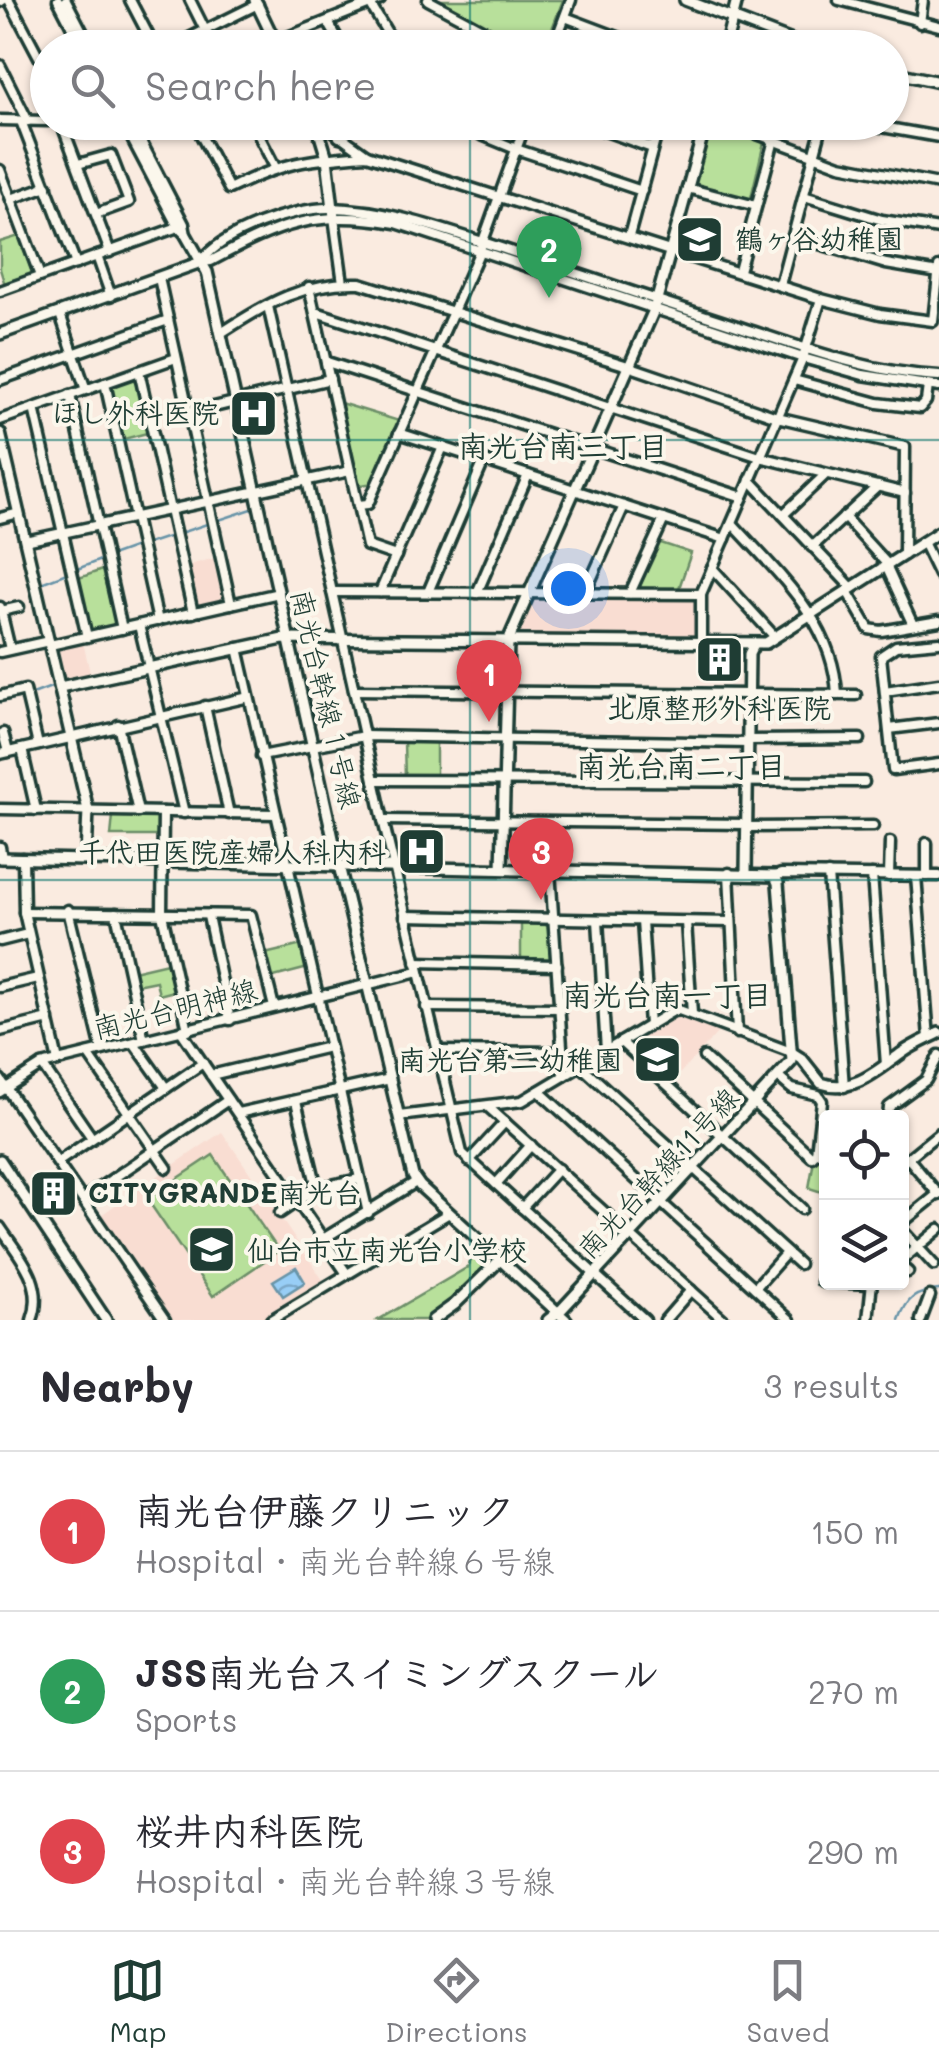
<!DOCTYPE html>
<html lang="en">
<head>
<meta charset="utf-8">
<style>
	:root { --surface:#fff; --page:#f2f2f3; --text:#2b2b33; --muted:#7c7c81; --line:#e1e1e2; --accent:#1f3d34 }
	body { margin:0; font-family:Mali,"Klee One",sans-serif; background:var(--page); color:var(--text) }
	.controls { position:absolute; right:30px; bottom:30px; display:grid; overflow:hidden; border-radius:10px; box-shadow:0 2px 8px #0004 }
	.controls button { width:90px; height:90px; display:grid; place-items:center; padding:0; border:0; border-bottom:2px solid var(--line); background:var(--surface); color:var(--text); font:50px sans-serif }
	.you { position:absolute; left:568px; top:588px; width:35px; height:35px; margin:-25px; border:8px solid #fff; border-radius:50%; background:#1a73e8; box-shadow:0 0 0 15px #1a73e833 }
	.badge { display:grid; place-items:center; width:65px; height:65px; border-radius:50%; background:var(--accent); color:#fff; font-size:32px; font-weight:700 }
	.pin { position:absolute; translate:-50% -82px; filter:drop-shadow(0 2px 5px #0008) }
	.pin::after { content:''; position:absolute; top:52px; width:35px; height:30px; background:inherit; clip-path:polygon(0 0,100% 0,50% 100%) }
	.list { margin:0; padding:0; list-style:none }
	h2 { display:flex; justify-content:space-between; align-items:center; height:130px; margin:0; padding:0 40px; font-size:42px }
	h2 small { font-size:32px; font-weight:400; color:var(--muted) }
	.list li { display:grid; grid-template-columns:65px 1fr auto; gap:30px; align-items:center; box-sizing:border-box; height:160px; padding:0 40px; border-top:2px solid var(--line) }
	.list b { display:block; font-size:38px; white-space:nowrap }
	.list p { margin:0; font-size:32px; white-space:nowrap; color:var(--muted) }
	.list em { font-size:32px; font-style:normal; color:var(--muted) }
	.icon { flex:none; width:55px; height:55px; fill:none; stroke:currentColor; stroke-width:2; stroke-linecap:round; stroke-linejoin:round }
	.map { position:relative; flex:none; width:939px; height:1320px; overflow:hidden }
	.search { position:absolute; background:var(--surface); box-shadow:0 2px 8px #0004; left:30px; right:30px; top:30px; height:110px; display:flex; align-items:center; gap:25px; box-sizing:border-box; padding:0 35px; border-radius:55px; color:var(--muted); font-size:38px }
	.sheet { height:610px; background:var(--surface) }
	nav { display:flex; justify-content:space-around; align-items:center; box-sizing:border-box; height:140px; border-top:2px solid var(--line); background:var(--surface); font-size:28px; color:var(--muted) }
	nav a { display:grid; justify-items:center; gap:5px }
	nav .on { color:var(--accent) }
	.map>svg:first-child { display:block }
	.built { fill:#f9ddd2 }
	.park { fill:#b8e09b; stroke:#6c8e68; stroke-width:2.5 }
	.water { fill:url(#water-waves); stroke:#6894a8; stroke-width:2.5 }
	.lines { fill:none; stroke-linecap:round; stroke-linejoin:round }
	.stream { stroke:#6894a8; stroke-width:2.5 }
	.minor-casing { stroke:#1f3d34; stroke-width:15 }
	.tertiary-casing { stroke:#1f3d34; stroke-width:16 }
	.minor { stroke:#fbf7ec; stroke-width:8 }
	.tertiary { stroke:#fbf7ec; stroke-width:9 }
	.grid { fill:none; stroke:#0f766e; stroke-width:2.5; stroke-opacity:0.55 }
	.labels { text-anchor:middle; stroke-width:8; stroke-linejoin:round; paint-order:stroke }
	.poi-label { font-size:28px; font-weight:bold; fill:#1f3d34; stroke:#fbf7ec; text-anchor:start }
	.street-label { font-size:28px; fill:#1f3d34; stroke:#fbf7ec }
	.neighbourhood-label { font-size:30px; font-weight:bold; fill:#1f3d34; stroke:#fbf7ec }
</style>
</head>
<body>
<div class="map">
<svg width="939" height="1320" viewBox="0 0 939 1320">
	<defs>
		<pattern id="water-waves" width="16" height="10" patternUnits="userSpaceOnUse" patternTransform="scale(2.5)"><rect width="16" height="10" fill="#98cef6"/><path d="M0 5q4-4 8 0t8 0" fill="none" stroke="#7ba8c8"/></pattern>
	</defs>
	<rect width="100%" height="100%" fill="#faebe0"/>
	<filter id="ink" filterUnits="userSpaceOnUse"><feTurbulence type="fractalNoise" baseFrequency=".01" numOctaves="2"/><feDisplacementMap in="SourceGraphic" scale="20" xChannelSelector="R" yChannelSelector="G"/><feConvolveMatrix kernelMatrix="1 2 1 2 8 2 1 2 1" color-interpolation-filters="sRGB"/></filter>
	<g filter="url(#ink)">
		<!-- built -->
		<g class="built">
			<polygon points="215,558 226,600 220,605 199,610 194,607 186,570 193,564"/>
			<polygon points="533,597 694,597 696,637 518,638"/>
			<polygon points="83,642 91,677 67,683 63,680 55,652 58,647"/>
			<polygon points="673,1014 720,1030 671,1083 631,1046 630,1039"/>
			<polygon points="222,1132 325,1283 263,1320 171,1320 98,1217"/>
		</g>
		<!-- park -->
		<g class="park">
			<polygon points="438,0 563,0 545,47 530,48"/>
			<polygon points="709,123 764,142 750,202 691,186"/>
			<polygon points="19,236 33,275 5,285 0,269 0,242"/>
			<polygon points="131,377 135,380 147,433 120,440 109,390 111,385"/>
			<polygon points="337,402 399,421 373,483 356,486"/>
			<polygon points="658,542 691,553 678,591 638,591"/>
			<polygon points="102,570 115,621 113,625 89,632 76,579"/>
			<polygon points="404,741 436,741 436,778 405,779"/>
			<polygon points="113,816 154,816 158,819 157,836 111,836"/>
			<polygon points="544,923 549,928 551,959 548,963 521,962 521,924"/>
			<polygon points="302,945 308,968 270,978 265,954"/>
			<polygon points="167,963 174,991 159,995 156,981 136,985 133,971"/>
			<polygon points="826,1120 826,1186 825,1193 809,1188 821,1121"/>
			<polygon points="213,1155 279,1251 213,1296 147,1199"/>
			<polygon points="474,1254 487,1266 443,1310 427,1320 378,1320 468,1267"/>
		</g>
		<!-- water -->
		<polygon class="water" points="296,1267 305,1282 283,1296 273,1281"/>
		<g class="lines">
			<!-- stream -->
			<g class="stream">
				<polyline points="144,545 252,509"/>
				<polyline points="111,556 136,547"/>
				<polyline points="41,583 103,559"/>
				<polyline points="33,586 30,587 43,639"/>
				<polyline points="30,695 54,686 45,647"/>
				<polyline points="0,702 22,697"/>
				<path d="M899,1320C907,1298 915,1292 939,1290"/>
			</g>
			<defs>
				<g id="minor">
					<polyline points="9,0 48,74"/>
					<polyline points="58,0 83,48"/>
					<polyline points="66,0 91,48"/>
					<polyline points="130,0 155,48"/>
					<polyline points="190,0 214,48"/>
					<polyline points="428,0 517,48"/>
					<polyline points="839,0 939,26"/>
					<polyline points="0,2 3,0"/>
					<polyline points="370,4 388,34 405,48"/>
					<polyline points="565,17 647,48"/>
					<polyline points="328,22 343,48"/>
					<polyline points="920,23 923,0"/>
					<polyline points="275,42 380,0"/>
					<polyline points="169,48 258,4"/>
					<polyline points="553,48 571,0"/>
					<polyline points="0,65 28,121"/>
					<polyline points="0,120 48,121"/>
					<polyline points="21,121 76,264"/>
					<polyline points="61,122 110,252"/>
					<polyline points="123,122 178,227 186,235"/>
					<polyline points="131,122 184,224 186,235"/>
					<path d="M194,122L229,189C284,162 307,159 367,155L821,299L880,314L933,321L939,267"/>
					<polyline points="252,122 275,167"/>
					<polyline points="321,122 367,155"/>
					<polyline points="450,122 516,149 642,191"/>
					<polyline points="580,122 652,148"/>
					<polyline points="725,122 840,165 939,184"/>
					<polyline points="854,122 939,137"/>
					<polyline points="339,137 351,122"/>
					<polyline points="78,164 111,155 129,202 96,214"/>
					<polyline points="0,170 40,276"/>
					<polyline points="687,188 756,206"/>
					<polyline points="804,196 882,220 939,229"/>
					<polyline points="11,199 47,186"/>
					<polyline points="334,217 343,283"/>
					<polyline points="629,236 660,122"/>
					<polyline points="793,236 886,264 939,273"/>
					<polyline points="97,256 111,296"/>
					<path d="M201,262C222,232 295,207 331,208C389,209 447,231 501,248C581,275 660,301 740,327C804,348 871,373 939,376"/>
					<path d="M201,262L211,261C282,223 314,210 396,223L803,358L863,375L939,387"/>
					<polyline points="739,271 774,140"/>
					<polyline points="159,278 231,604"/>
					<polyline points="780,285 823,122"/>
					<polyline points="309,287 367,546 396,556"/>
					<polyline points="0,291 178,227"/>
					<polyline points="268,306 383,820 462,1153 645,1320"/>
					<polyline points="316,312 760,457 905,493"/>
					<polyline points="60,314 86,390"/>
					<path d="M221,333C267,304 303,281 360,283L628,366L777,417L905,447L904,555"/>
					<polyline points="327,362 743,497"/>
					<polyline points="139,371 193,613"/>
					<polyline points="0,380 168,320"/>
					<polyline points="794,380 878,403 920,408 926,401 928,386"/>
					<polyline points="105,383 158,621"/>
					<polyline points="70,395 122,629"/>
					<polyline points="34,408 87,637"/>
					<polyline points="189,413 330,379"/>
					<polyline points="0,420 176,358"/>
					<polyline points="399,433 725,539"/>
					<polyline points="750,480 852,588"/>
					<polyline points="358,505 368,504 478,255 526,122"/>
					<polyline points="783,515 825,475"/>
					<polyline points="844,517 888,565"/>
					<polyline points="0,518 19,513"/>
					<path d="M732,523C778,574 834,622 837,695"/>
					<polyline points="25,541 350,471"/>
					<polyline points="923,542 939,575"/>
					<polyline points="812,547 878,486"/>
					<polyline points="886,566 913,625"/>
					<polyline points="712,568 775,637"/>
					<polyline points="847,591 869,629 881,631 939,621"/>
					<polyline points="332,592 701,594"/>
					<polyline points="380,592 443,447"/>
					<polyline points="428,592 484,461"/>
					<polyline points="477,593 528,475"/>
					<polyline points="585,593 624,506"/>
					<polyline points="630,593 664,519"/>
					<polyline points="0,607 10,649"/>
					<polyline points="1,611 19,607"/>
					<polyline points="139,625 184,813"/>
					<polyline points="939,642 896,646 881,656 893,770 939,764"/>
					<polyline points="701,643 701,594 803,358 821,299"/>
					<polyline points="50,645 279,593"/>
					<polyline points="238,648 368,1213"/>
					<polyline points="0,652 49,641"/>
					<polyline points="354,690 856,695"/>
					<polyline points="885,691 939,683"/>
					<polyline points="0,696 25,690 38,745"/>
					<polyline points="205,706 229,814"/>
					<polyline points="118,725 138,812"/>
					<polyline points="889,729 939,723"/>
					<polyline points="3,733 8,752"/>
					<polyline points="748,740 860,739"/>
					<polyline points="22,749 36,810"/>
					<polyline points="0,754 249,697"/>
					<polyline points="261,756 364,736 748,743"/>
					<polyline points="374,780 864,782"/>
					<polyline points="0,809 276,814"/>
					<polyline points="163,812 162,914 188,1030"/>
					<polyline points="383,820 747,824"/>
					<polyline points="747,827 873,826"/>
					<polyline points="927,843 927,876"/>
					<polyline points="0,847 2,858"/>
					<polyline points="23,858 24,912 58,1061"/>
					<polyline points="550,870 564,1076"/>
					<polyline points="729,873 737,1033"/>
					<polyline points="828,874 844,1087"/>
					<polyline points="872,875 886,1065"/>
					<polyline points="775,876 781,874 939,876"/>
					<polyline points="889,876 890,842"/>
					<polyline points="916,876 929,1038"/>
					<polyline points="68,910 102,1050"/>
					<polyline points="24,912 251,915 274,1007"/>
					<polyline points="116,913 144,1040"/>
					<polyline points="208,916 230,1020"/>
					<polyline points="405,916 731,922"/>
					<polyline points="598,920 606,1051"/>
					<polyline points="642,921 649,1025"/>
					<polyline points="686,922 692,1014"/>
					<polyline points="0,941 28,934"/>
					<polyline points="416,962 557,965"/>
					<polyline points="0,987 38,978"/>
					<polyline points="426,1007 560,1008"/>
					<polyline points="0,1031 49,1019"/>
					<polyline points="181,1031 347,1274"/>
					<polyline points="621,1042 802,1209"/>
					<polyline points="134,1043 166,1088"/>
					<polyline points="437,1051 563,1052"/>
					<polyline points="88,1054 167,1168"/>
					<polyline points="704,1057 812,1157 816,1153 822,1101 818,1095 792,1089 778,1077"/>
					<polyline points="42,1065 92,1138"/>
					<polyline points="581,1066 799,1264"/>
					<polyline points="211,1075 329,1047"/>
					<polyline points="0,1079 165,1320"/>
					<polyline points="539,1091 790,1320"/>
					<polyline points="0,1092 42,1065 418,972"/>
					<polyline points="296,1101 317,1188"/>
					<polyline points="487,1106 724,1320"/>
					<polyline points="238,1113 390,1079"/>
					<polyline points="399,1116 522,1101 673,1011 679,1010 791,1052"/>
					<polyline points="888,1118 889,1107 926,1080 939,1055"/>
					<polyline points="908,1158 939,1195"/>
					<polyline points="469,1161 505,1122"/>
					<polyline points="58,1162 203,1063"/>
					<polyline points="902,1163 939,1133"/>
					<polyline points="496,1184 531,1145"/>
					<polyline points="83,1199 228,1100"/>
					<polyline points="522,1208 558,1169"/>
					<polyline points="280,1213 317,1188 359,1179"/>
					<polyline points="902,1223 939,1193"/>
					<path d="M0,1227C19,1256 46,1283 32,1320"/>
					<polyline points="902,1230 934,1265"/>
					<polyline points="323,1239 416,1182"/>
					<polyline points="902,1260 939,1229"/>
					<polyline points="902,1267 908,1272"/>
					<polyline points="822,1282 872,1284"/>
					<polyline points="755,1288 786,1253"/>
					<polyline points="271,1320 449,1213"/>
					<polyline points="665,1320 691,1290"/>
					<polyline points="868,1320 872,1282"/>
					<polyline points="921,1320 930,1296"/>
				</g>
				<g id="tertiary">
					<polyline points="255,0 278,48"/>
					<polyline points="685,0 810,48"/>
					<polyline points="725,48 737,0"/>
					<polyline points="892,72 939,82"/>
					<polyline points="316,122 327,158 334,217"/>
					<polyline points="186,235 207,272 341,874 413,1176 420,1186 566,1320"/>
					<polyline points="0,334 201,262"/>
					<polyline points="0,433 88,810 86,858"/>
					<polyline points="60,687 283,639 766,643 939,532"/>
					<polyline points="0,858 775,876 778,883 792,1061 562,1309 548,1320"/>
					<polyline points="502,869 508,641 654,310 706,122"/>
					<polyline points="746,874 749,654 754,644"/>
					<path d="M791,1052L802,1059L821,1083C853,1094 877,1071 902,1053C913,1045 927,1039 939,1033"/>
					<polyline points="0,1160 106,1320"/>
					<polyline points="433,1320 455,1304 500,1260"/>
				</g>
			</defs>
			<!-- minor casing -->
			<use href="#minor" class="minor-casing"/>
			<!-- tertiary casing -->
			<use href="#tertiary" class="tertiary-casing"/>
			<!-- minor -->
			<use href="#minor" class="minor"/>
			<!-- tertiary -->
			<use href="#tertiary" class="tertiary"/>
		</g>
	</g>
	<!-- grid -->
	<path class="grid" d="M470,0V48M470,122V1320M0,440H939M0,880H939"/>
	<!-- icons -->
	<defs>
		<symbol id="school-square" viewBox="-11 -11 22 22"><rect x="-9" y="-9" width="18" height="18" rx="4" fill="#1f3d34" stroke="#fbf7ec"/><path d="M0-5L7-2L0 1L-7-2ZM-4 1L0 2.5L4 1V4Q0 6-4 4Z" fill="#fff"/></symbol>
		<symbol id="hospital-square" viewBox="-11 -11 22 22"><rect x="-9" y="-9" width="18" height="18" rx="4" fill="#1f3d34" stroke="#fbf7ec"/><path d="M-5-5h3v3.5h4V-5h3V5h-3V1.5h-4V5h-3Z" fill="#fff"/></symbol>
		<symbol id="building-square" viewBox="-11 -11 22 22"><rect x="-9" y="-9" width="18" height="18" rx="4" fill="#1f3d34" stroke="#fbf7ec"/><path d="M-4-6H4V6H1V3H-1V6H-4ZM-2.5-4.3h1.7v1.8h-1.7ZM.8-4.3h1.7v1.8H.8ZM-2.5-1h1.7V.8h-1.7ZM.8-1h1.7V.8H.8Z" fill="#fff"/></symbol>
	</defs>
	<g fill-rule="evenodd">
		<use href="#school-square" x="672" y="212" width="55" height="55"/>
		<use href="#hospital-square" x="226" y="386" width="55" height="55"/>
		<use href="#building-square" x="692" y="632" width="55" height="55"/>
		<use href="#hospital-square" x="394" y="824" width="55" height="55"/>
		<use href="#school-square" x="630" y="1032" width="55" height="55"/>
		<use href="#building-square" x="26" y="1166" width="55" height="55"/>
		<use href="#school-square" x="184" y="1222" width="55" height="55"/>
	</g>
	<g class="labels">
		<!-- poi labels -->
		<g class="poi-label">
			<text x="735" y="249">鶴ヶ谷幼稚園</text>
			<text x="219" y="423" text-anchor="end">ほし外科医院</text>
			<text x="719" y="718" text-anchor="middle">北原整形外科医院</text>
			<text x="386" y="862" text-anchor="end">千代田医院産婦人科内科</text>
			<text x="622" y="1070" text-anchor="end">南光台第二幼稚園</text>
			<text x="88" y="1203">CITYGRANDE南光台</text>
			<text x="247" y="1260">仙台市立南光台小学校</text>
		</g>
		<!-- street labels -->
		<g class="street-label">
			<text transform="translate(326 699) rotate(77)" y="10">南光台幹線１号線</text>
			<text transform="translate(175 1009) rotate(-14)" y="10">南光台明神線</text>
			<text transform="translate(658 1173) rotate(-47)" y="10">南光台幹線11号線</text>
		</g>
		<!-- neighbourhood labels -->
		<g class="neighbourhood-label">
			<text x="563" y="457">南光台南三丁目</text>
			<text x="681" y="777">南光台南二丁目</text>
			<text x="667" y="1006">南光台南一丁目</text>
		</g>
	</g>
</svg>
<div class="controls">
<button><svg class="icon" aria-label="locate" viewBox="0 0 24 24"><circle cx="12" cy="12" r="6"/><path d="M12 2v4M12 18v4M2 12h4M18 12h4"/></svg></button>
<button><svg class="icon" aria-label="layers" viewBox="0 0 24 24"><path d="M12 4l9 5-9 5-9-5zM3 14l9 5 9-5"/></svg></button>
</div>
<div class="you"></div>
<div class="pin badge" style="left:489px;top:722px;background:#e0444e">1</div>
<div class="pin badge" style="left:549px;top:298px;background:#2e9e5b">2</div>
<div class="pin badge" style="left:541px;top:900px;background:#e0444e">3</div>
<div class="search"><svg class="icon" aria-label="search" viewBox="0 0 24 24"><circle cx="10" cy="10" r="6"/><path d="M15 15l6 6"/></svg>Search here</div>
</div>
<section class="sheet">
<h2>Nearby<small>3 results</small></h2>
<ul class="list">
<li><span class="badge" style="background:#e0444e">1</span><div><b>南光台伊藤クリニック</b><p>Hospital · 南光台幹線６号線</p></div><em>150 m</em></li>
<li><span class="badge" style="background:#2e9e5b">2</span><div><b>JSS南光台スイミングスクール</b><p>Sports</p></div><em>270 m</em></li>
<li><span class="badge" style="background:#e0444e">3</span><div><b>桜井内科医院</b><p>Hospital · 南光台幹線３号線</p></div><em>290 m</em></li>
</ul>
</section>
<nav>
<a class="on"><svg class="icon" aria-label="map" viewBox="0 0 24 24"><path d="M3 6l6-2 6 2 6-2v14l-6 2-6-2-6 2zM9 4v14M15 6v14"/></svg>Map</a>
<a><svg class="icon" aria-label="directions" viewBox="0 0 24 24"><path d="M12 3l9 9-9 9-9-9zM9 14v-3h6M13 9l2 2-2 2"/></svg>Directions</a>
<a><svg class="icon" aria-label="saved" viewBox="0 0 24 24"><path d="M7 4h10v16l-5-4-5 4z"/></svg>Saved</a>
</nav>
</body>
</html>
